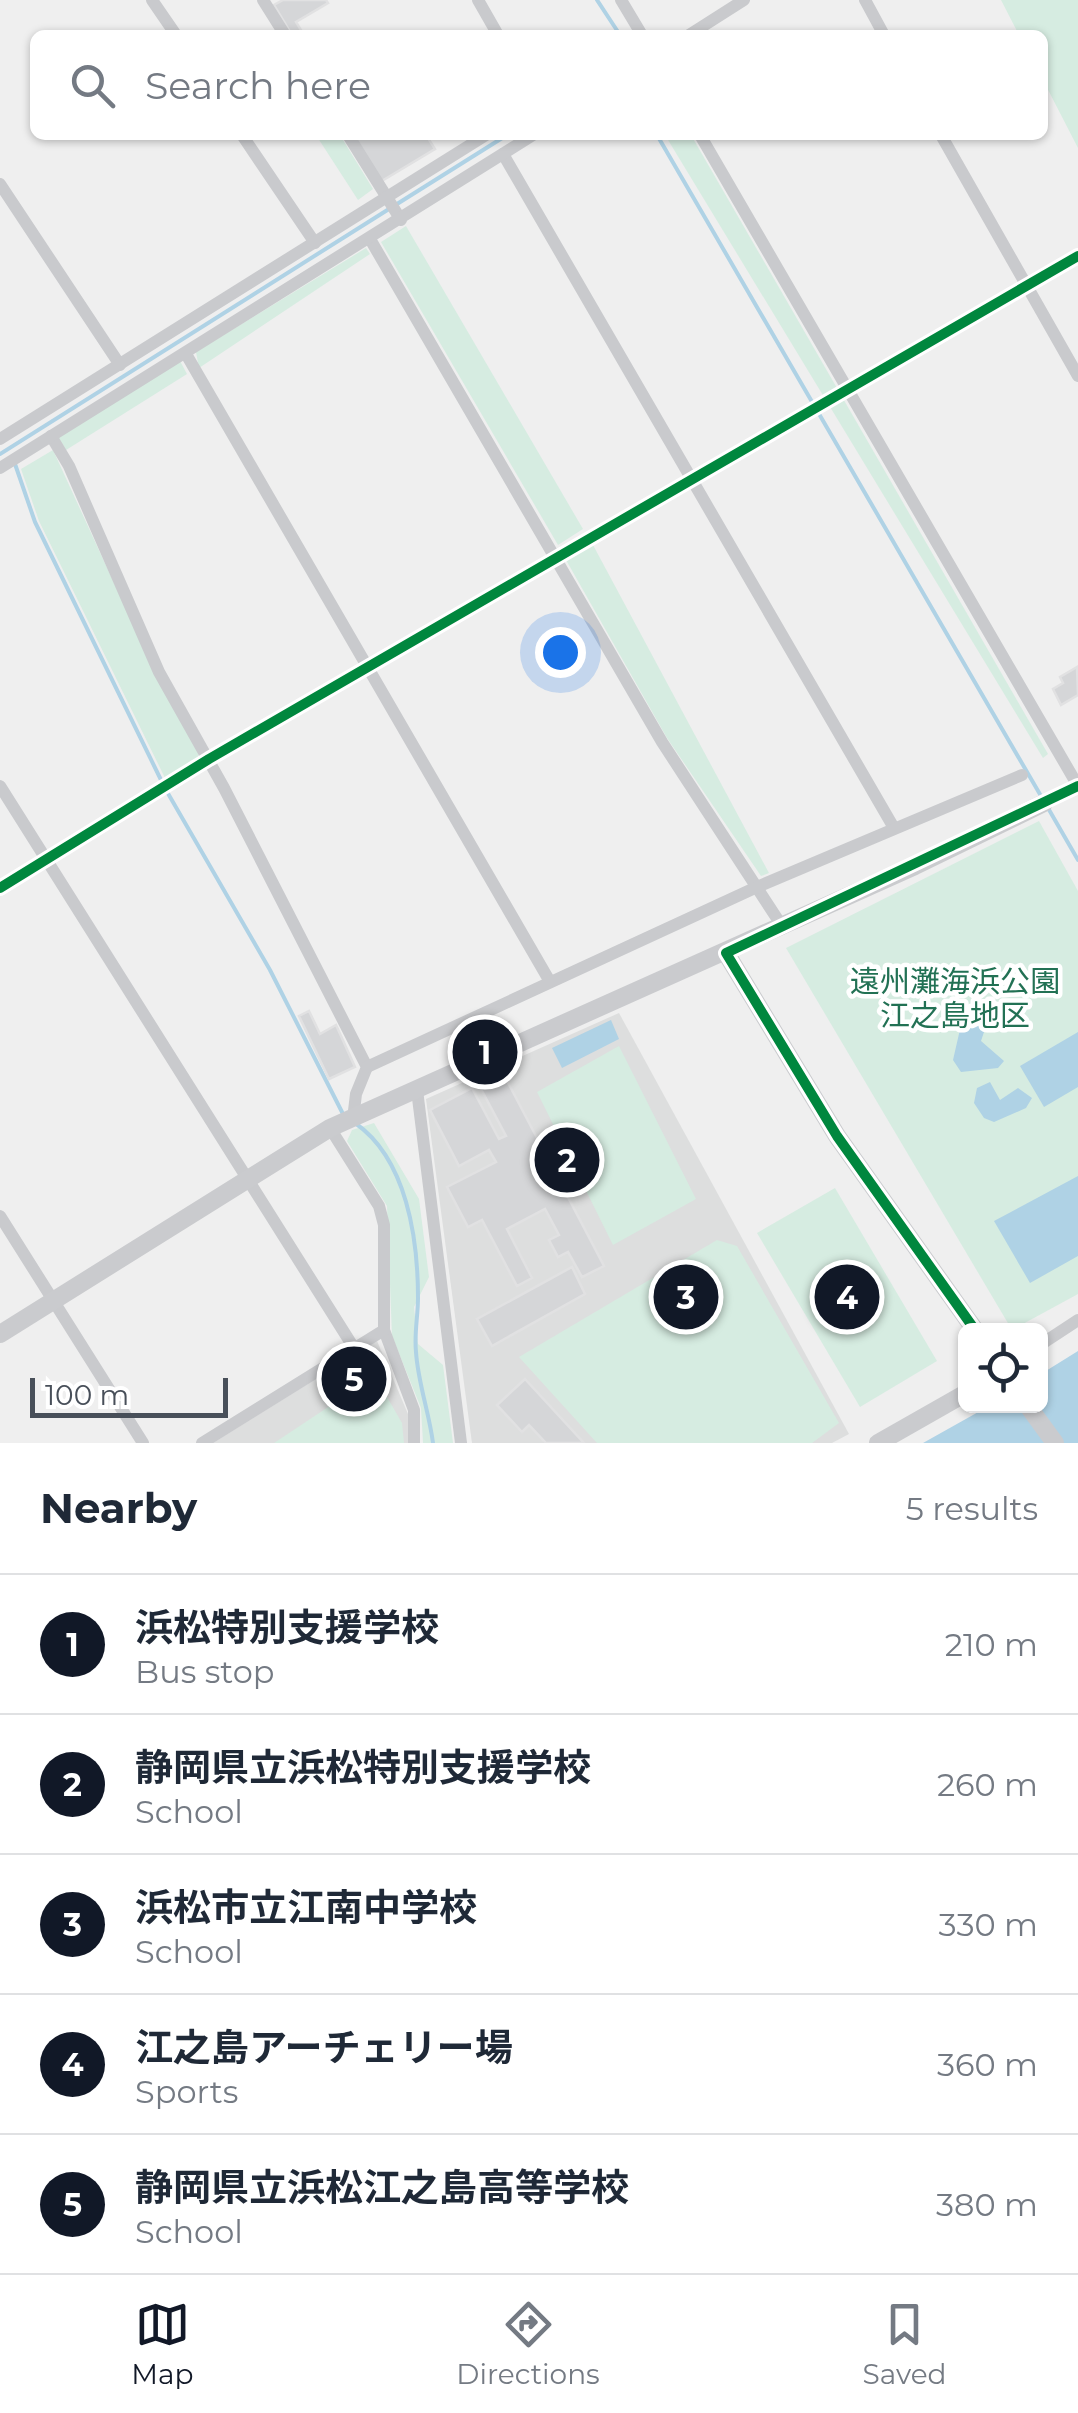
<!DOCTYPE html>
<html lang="en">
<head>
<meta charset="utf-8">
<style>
	:root { --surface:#fff; --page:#f2f2f3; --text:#1f2937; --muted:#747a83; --line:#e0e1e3; --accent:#111827 }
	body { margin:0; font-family:Montserrat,"Noto Sans JP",sans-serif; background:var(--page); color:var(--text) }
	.controls { position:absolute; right:30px; bottom:30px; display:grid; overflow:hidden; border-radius:15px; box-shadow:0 2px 8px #0004 }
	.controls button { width:90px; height:90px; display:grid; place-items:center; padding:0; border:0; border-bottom:2px solid var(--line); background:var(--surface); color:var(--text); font:50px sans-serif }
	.scale { position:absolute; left:30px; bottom:25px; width:198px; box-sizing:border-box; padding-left:10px; border:5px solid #484f59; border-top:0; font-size:28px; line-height:35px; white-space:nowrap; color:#484f59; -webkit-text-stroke:8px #fff; paint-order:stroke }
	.you { position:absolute; left:560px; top:652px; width:35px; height:35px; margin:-25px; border:8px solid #fff; border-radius:50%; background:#1a73e8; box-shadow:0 0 0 15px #1a73e833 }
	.badge { display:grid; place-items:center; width:65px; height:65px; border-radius:50%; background:var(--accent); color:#fff; font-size:32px; font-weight:700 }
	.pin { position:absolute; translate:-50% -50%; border:5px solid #fff; box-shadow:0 2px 10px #0006 }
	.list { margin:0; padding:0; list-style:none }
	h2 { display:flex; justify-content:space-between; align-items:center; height:130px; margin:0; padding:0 40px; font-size:42px }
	h2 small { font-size:32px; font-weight:400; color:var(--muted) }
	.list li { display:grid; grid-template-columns:65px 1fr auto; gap:30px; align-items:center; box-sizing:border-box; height:140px; padding:0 40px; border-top:2px solid var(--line) }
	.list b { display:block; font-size:38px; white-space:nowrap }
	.list p { margin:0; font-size:32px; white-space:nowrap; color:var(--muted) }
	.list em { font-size:32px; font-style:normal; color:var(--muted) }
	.icon { flex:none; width:55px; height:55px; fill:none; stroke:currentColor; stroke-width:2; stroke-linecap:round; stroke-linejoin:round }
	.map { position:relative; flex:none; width:1078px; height:1443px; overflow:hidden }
	.search { position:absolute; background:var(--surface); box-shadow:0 2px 8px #0004; left:30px; right:30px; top:30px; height:110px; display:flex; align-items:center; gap:25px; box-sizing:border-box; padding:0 35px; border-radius:15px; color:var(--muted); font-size:38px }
	.sheet { height:830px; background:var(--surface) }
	nav { display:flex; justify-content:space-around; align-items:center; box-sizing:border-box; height:140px; border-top:2px solid var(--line); background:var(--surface); font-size:28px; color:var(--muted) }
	nav a { display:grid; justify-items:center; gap:5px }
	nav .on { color:var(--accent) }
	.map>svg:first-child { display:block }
	.education { fill:#dddede }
	.green { fill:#d6ece1 }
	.water { fill:#afd2e5 }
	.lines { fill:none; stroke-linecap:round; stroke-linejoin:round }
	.stream { stroke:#afd2e5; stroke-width:4 }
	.building { fill:#d5d6d8; stroke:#e1e1e2; stroke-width:2.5 }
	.street { stroke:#c9cacd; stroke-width:12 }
	.secondary { stroke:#cacbce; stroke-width:18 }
	.cycleway-casing { stroke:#fff; stroke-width:16 }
	.cycleway { stroke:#00873e; stroke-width:10 }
	.labels { text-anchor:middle; stroke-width:9; stroke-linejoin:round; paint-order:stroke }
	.park-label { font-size:30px; fill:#227154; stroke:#fff }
</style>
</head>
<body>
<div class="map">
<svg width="1078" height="1443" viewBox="0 0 1078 1443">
	<rect width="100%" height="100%" fill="#efefef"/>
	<!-- education -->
	<g class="education">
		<polygon points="619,1013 849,1434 832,1443 472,1443 426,1099"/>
		<polygon points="377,1341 408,1414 408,1443 213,1443"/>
	</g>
	<!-- green -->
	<g class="green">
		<polygon points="1001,0 1078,0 1078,148 1043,80 1043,35 1019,35"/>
		<polygon points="316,135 340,135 373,189 358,200"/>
		<polygon points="665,135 691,135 1048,754 1043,758"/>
		<polygon points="406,226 583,529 558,545 381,242"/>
		<polygon points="366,248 370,254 199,368 196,352"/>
		<polygon points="180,361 187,374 66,450 58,437"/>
		<polygon points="53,450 147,655 198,751 199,759 166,780 39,521 21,469"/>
		<polygon points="593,545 769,873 761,876 667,738 566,560"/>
		<polygon points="1039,821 1078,891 1078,1294 1012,1330 786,948"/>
		<polygon points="619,1046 696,1199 613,1245 537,1092"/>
		<polygon points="374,1123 419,1199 429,1277 414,1307 418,1344 443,1365 453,1443 423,1443 421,1408 392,1336 387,1206 347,1141 352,1130"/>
		<polygon points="835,1188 937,1361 860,1407 757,1233"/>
		<polygon points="717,1240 737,1246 839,1423 812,1443 597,1443 519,1357"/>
		<polygon points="375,1376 402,1423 404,1443 274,1443"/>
	</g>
	<!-- water -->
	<g class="water">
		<polygon points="973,1016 988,1020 981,1041 1004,1061 998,1068 961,1072 953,1060 961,1025 969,1023"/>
		<polygon points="611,1020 619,1039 562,1068 552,1048"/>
		<polygon points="1078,1032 1078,1087 1044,1107 1020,1066"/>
		<polygon points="990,1082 1000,1100 1018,1088 1032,1098 1026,1108 994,1122 984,1118 974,1103 977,1088"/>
		<polygon points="1078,1176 1078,1256 1030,1283 994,1221"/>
		<polygon points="1078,1351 1078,1443 923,1443 989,1406 1040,1406 1041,1374"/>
	</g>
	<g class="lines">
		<!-- stream -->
		<g class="stream">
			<polyline points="597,0 620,35"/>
			<polyline points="657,135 1041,796"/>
			<polyline points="397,204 507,135"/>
			<polyline points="0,454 389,209"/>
			<polyline points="15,464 35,522 162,782"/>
			<polyline points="166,790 270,970 343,1114"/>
			<polyline points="1048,808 1078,860"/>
			<path d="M355,1123C407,1159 418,1239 418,1298C418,1316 414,1334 416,1352C418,1383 429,1412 433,1443"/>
		</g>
	</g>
	<!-- building -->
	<g class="building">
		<polygon points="283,0 326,0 328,3 296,22 304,35 292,35 274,5"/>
		<polygon points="352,135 426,135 435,149 380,182"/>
		<polygon points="1077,667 1078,695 1061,705 1053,689 1063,683 1060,677"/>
		<polygon points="309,1011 320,1034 336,1025 355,1067 329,1079 299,1016"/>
		<polygon points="504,1075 604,1266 582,1277 568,1252 558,1257 549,1240 559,1235 545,1209 507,1229 532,1278 517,1286 482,1220 468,1227 447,1187 496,1162 489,1150 459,1166 430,1110 472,1088 499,1139 506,1136 480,1087"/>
		<polygon points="572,1267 585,1294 492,1346 477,1319"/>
		<polygon points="525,1379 584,1443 546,1443 529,1425 522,1432 497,1405"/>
	</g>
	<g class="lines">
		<!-- street -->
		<g class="street">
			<polyline points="152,0 176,35"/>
			<polyline points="263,0 285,35"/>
			<polyline points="478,0 498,35"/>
			<polyline points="621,0 642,35"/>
			<polyline points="865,0 884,35"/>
			<polyline points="689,35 744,0"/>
			<polyline points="242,135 315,243"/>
			<polyline points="348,135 401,220"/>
			<polyline points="700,135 1078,786"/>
			<polyline points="941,135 1078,376"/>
			<polyline points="503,154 894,828"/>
			<polyline points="0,184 120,365"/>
			<polyline points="370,239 662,742 780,923"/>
			<polyline points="186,354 549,980"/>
			<polyline points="51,436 69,466 159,672 224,788 367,1067 356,1094 353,1119"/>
			<polyline points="0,439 486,135"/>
			<polyline points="0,468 533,135"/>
			<polyline points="0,786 354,1348"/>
			<polyline points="1044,803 1078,786"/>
			<polyline points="0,888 209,759 1078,256"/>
			<polyline points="367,1067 757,887 1022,775"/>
			<polyline points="417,1090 461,1443"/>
			<polyline points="0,1216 143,1443"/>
			<polyline points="384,1330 414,1410 414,1443"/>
			<polyline points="1040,1345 1078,1320"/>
			<polyline points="202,1443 384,1330 384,1225 379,1206 330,1128"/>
		</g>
		<!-- secondary -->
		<g class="secondary">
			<polyline points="726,953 837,1136 975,1330"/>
			<polyline points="0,1334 330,1128 915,866 1044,803"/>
			<polyline points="1028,1406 1055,1443"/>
			<polyline points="878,1443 966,1393"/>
		</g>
		<defs>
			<g id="cycleway">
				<polyline points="0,888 209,759 1078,256"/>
				<polyline points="975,1330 837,1136 726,953 1078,786"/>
			</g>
		</defs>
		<!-- cycleway casing -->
		<use href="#cycleway" class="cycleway-casing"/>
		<!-- cycleway -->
		<use href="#cycleway" class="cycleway"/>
	</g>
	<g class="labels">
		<!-- park labels -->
		<g class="park-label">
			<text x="955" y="992">遠州灘海浜公園<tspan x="955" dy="34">江之島地区</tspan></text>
		</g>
	</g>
</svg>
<div class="controls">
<button><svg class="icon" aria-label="locate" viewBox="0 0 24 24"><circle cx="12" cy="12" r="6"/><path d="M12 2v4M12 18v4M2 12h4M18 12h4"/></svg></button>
</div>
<div class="scale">100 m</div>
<div class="you"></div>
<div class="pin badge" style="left:485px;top:1052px">1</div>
<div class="pin badge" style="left:567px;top:1160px">2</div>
<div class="pin badge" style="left:686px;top:1297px">3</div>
<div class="pin badge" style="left:847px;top:1297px">4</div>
<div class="pin badge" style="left:354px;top:1379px">5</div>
<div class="search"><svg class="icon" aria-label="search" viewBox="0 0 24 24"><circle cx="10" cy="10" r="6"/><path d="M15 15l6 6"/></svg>Search here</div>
</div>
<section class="sheet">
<h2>Nearby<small>5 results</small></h2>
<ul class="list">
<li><span class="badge">1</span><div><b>浜松特別支援学校</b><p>Bus stop</p></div><em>210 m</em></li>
<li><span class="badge">2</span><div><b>静岡県立浜松特別支援学校</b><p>School</p></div><em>260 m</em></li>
<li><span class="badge">3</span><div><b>浜松市立江南中学校</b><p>School</p></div><em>330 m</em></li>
<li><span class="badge">4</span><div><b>江之島アーチェリー場</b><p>Sports</p></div><em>360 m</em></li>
<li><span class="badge">5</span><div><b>静岡県立浜松江之島高等学校</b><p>School</p></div><em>380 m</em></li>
</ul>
</section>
<nav>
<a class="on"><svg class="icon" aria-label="map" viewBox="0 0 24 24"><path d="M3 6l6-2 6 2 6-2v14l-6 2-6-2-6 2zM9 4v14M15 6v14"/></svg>Map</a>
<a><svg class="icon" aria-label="directions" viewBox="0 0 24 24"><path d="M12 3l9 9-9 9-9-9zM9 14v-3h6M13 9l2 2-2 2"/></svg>Directions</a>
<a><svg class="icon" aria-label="saved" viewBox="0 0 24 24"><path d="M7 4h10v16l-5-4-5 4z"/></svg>Saved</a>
</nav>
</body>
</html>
